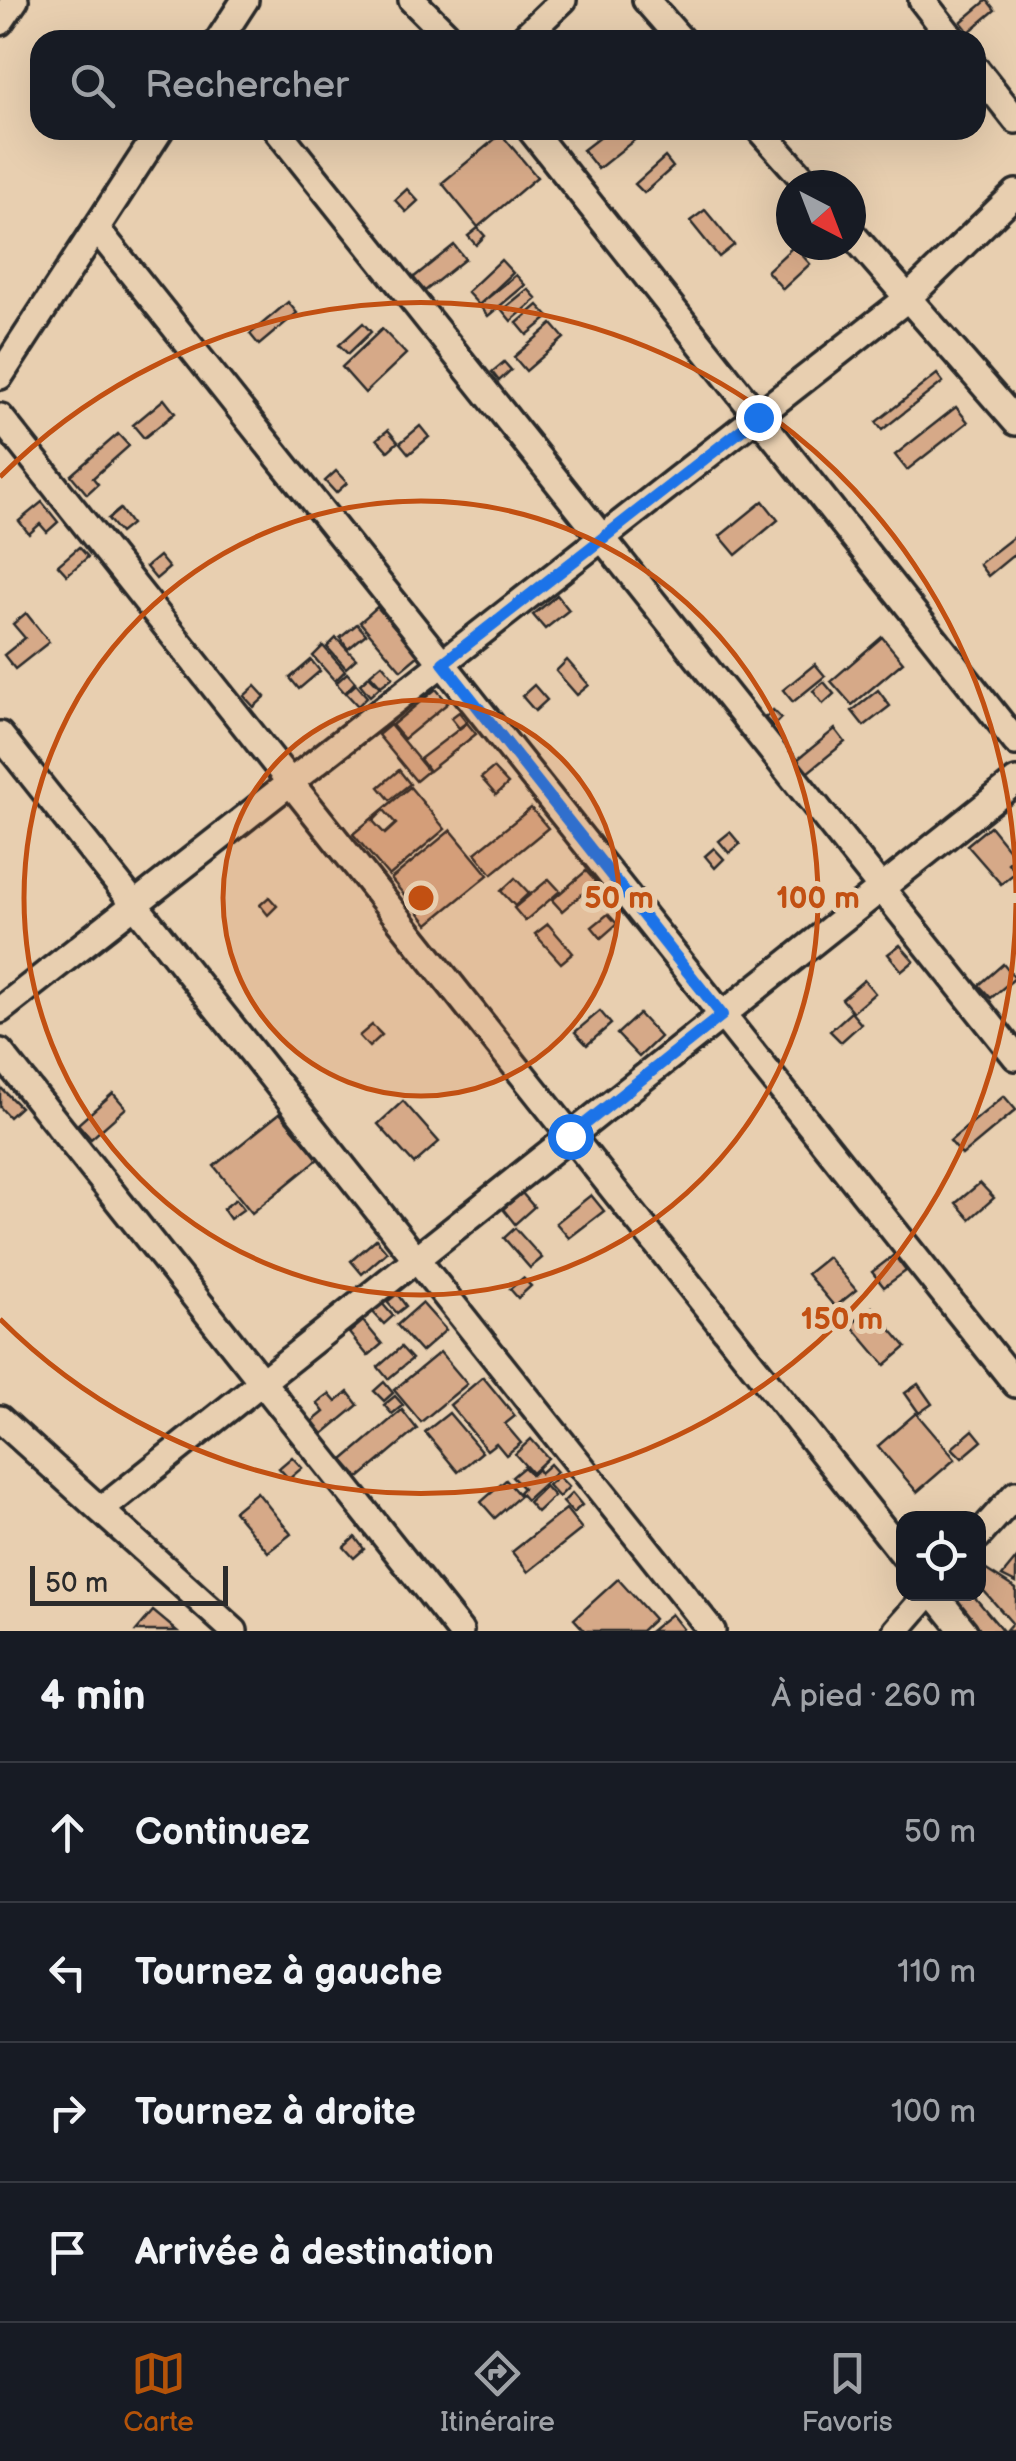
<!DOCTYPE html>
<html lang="fr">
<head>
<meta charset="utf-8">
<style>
	:root { --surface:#171b24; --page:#242831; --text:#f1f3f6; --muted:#9ea1a6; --line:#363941; --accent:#b45309 }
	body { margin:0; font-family:"Balsamiq Sans",sans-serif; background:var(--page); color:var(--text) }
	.controls { position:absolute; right:30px; bottom:30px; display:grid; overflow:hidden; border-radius:20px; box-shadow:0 10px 40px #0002 }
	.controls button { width:90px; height:90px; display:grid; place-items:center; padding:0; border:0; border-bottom:2px solid var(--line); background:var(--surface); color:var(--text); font:50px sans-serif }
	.compass { position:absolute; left:776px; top:170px; width:90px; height:90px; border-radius:50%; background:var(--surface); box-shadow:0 10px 40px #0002; rotate:138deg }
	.scale { position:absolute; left:30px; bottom:25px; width:198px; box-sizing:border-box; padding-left:10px; border:5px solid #2b2b2b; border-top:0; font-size:28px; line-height:35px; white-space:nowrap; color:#2b2b2b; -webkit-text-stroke:8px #e8cfb0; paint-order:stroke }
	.stop { position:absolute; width:30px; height:30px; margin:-22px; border:8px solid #1a73e8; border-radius:50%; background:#fff }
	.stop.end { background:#1a73e8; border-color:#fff; box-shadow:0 2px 10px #0008 }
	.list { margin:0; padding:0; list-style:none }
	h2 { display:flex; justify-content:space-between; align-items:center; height:130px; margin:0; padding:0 40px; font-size:42px }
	h2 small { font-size:32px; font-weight:400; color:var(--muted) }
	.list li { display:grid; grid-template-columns:65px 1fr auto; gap:30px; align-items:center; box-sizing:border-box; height:140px; padding:0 40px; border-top:2px solid var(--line) }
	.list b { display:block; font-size:38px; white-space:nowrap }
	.list em { font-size:32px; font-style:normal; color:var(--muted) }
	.icon { flex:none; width:55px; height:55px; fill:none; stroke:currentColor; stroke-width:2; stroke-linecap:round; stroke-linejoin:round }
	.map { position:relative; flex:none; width:1016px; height:1631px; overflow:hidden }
	.search { position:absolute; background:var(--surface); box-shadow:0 10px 40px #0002; left:30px; right:30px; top:30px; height:110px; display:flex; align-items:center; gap:25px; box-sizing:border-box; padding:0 35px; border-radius:30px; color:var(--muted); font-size:38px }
	.sheet { height:690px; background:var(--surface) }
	nav { display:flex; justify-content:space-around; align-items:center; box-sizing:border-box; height:140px; border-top:2px solid var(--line); background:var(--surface); font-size:28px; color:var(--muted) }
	nav a { display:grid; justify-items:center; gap:5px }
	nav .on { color:var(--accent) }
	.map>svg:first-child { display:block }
	.building { fill:#d6a988; stroke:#2b2b2b; stroke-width:2.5; fill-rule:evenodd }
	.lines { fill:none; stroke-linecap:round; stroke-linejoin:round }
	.minor-casing { stroke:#2b2b2b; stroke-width:32 }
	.minor { stroke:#e8cfb0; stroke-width:25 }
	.route { stroke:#1a73e8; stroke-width:12 }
	.ring { fill:none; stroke:#c25012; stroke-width:5 }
	.centre { fill:#c25012; stroke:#e8cfb0; stroke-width:5 }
	.ring-label { font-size:30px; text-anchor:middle; font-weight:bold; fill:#c25012; stroke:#e8cfb0; stroke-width:10; stroke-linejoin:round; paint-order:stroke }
</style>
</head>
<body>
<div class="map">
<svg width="1016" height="1631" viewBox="0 0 1016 1631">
	<rect width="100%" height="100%" fill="#e8cfb0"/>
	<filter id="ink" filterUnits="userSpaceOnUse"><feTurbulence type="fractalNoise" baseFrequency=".01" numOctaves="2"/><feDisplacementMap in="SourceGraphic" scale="20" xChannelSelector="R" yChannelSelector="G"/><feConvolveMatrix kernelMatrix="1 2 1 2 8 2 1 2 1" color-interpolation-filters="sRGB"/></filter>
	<g filter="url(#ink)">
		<!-- building -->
		<g class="building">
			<polygon points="987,0 995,10 969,32 961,22"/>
			<polygon points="609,130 638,130 642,134 598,169 583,150"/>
			<polygon points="501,134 537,177 478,227 442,183"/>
			<polygon points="665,157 673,167 644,193 635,184"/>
			<polygon points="407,189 418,201 406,212 395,200"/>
			<polygon points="705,210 734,245 719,257 690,221"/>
			<polygon points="478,228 485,236 476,245 468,236"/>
			<polygon points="454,245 465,259 425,291 413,278"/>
			<polygon points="794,246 810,264 783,289 767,271"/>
			<polygon points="501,260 513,273 479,305 467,292"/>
			<polygon points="516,275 525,285 488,316 479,305"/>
			<polygon points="528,289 537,299 511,321 502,310"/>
			<polygon points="288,302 297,313 259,345 250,334"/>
			<polygon points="538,305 549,317 527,335 517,323"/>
			<polygon points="363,323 371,332 348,354 339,345"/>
			<polygon points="552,324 564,338 526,371 514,357"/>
			<polygon points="382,329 406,354 365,393 342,367"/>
			<polygon points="504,362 511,370 499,381 492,372"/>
			<polygon points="937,374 943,382 882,430 876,422"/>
			<polygon points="164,399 175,413 144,438 133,425"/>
			<polygon points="956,407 968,422 907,470 895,455"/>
			<polygon points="420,426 429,437 409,454 400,443"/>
			<polygon points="388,430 398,442 388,451 377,439"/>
			<polygon points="118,434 129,446 93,478 98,484 87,494 71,475"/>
			<polygon points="336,471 347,483 336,493 325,481"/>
			<polygon points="763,501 778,520 736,555 720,536"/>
			<polygon points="42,502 58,522 47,532 40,524 29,534 19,521"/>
			<polygon points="120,509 131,524 120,533 108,519"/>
			<polygon points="1016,535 1016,553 988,576 979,564"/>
			<polygon points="79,547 88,557 67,575 58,565"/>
			<polygon points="159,556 169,568 156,579 146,567"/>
			<polygon points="557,595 569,610 545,629 533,615"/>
			<polygon points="377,607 419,655 401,670 360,622"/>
			<polygon points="26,613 49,642 15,669 4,655 25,638 13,624"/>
			<polygon points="357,624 366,634 348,649 340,638"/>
			<polygon points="882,637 903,662 852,705 831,681"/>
			<polygon points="336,638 356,659 346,668 327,647"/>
			<polygon points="323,646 345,671 335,681 313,656"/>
			<polygon points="311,660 320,671 299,689 290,678"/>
			<polygon points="567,660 589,685 577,695 556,671"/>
			<polygon points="382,664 393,677 381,686 370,674"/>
			<polygon points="815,664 825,676 793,702 783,690"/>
			<polygon points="347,673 355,682 345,693 336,683"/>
			<polygon points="369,676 380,687 370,696 360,684"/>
			<polygon points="824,682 834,694 823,704 813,691"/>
			<polygon points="356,684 367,697 358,706 346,693"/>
			<polygon points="534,685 547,700 535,711 522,696"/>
			<polygon points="255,686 265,697 254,707 244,696"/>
			<polygon points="436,689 448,703 404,739 392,725"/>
			<polygon points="878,690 890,706 864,726 852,711"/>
			<polygon points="773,710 781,718 773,726 765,718"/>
			<polygon points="459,712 467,722 459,728 451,718"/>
			<polygon points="467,723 476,734 429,771 420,759"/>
			<polygon points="390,725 428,771 416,781 378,735"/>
			<polygon points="835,729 845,742 807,773 797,760"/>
			<polygon points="493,768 508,784 496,795 481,778"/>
			<polygon points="399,770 410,784 390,800 379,787"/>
			<path d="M410,787L445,829L389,876L353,834ZM384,810L396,824L385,834L373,821Z"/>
			<polygon points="531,808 548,828 492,874 475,853"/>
			<polygon points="990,826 1015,857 1008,863 1016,872 1001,884 967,845"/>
			<polygon points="451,830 488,875 428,924 391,879"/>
			<polygon points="730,832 740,844 729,853 719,841"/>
			<polygon points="714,848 724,859 715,868 705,856"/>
			<polygon points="586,871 596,882 562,911 552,900"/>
			<polygon points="515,878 529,893 515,906 501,891"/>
			<polygon points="549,879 560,891 525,921 514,908"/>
			<polygon points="269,897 277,906 268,915 260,905"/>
			<polygon points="608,914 617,924 601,938 592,927"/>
			<polygon points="548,924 573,953 561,963 535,934"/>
			<polygon points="900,945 914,961 902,971 888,954"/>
			<polygon points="1003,964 1015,978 991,998 979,985"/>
			<polygon points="864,980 875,993 853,1012 842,999"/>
			<polygon points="600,1011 611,1024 587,1045 575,1032"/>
			<polygon points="851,1012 861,1024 841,1042 830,1031"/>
			<polygon points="639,1014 660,1037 639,1057 617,1034"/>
			<polygon points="372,1025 382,1035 369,1047 359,1036"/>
			<polygon points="0,1087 20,1107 9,1117 0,1107"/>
			<polygon points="113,1093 126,1108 91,1139 78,1124"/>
			<polygon points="1004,1096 1016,1110 962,1155 950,1141"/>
			<polygon points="403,1101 439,1142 414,1164 378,1124"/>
			<polygon points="280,1113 318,1159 252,1213 214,1166"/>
			<polygon points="980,1183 994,1198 970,1219 956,1203"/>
			<polygon points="522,1193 534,1207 515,1224 503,1209"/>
			<polygon points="591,1195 604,1211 569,1238 556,1223"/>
			<polygon points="236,1199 244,1209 230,1219 223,1209"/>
			<polygon points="515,1228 542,1258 530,1268 504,1238"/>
			<polygon points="376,1239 387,1252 362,1274 351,1261"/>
			<polygon points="894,1255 906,1271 884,1287 872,1272"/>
			<polygon points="828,1257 856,1290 835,1307 807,1274"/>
			<polygon points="523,1278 531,1286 518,1298 510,1289"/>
			<polygon points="397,1294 406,1306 397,1313 387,1302"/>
			<polygon points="381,1302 393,1316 384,1324 372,1311"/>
			<polygon points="422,1303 446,1330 421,1352 397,1325"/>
			<polygon points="872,1307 906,1347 885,1365 851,1325"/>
			<polygon points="363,1321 382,1344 368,1356 349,1333"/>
			<polygon points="401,1347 412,1359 388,1379 378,1367"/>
			<polygon points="440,1352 467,1384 421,1422 394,1390"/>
			<polygon points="483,1377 515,1416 505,1424 521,1443 506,1455 496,1443 487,1450 450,1405"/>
			<polygon points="384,1382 393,1393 384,1401 374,1391"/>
			<polygon points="918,1384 932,1404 919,1413 905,1393"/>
			<polygon points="348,1392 358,1405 323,1434 313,1421 324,1412 317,1403 329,1394 336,1402"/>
			<polygon points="395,1396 403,1405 392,1414 384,1405"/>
			<polygon points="402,1410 417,1429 359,1478 343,1460"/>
			<polygon points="449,1413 482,1452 458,1472 425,1432"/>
			<polygon points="916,1413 955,1459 917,1492 878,1446"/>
			<polygon points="973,1430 982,1441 962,1458 952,1448"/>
			<polygon points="531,1439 548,1458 532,1473 515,1454"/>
			<polygon points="292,1457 302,1468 289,1479 279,1468"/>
			<polygon points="550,1464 557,1472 526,1500 519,1492 523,1488 512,1477 524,1467 532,1475 538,1469 540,1473"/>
			<polygon points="558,1476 569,1487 559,1497 548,1485"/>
			<polygon points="506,1480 520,1496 495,1518 481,1502"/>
			<polygon points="545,1486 554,1496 537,1512 528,1502"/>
			<polygon points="257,1492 291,1534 268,1552 234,1511"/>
			<polygon points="572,1493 582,1505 573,1513 563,1502"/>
			<polygon points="566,1509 582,1529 528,1572 512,1552"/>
			<polygon points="355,1537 364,1549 354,1558 344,1547"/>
			<polygon points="1016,1559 1016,1583 1002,1576"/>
			<polygon points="980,1566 1016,1589 1016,1631 1005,1631 1012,1623 978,1584"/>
			<polygon points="618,1579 654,1619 641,1631 585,1631 574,1619"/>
			<polygon points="951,1594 972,1594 1003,1631 982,1631"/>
			<polygon points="153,1611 177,1631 136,1631"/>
			<polygon points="671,1614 683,1629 681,1631 650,1631"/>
		</g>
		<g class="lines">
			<defs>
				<g id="minor">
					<polyline points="412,0 452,40"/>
					<polyline points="646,0 681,40"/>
					<polyline points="922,0 953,40"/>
					<polyline points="0,22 15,0"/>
					<polyline points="219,40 245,0"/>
					<polyline points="521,40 563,0"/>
					<polyline points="976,69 1016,120"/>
					<polyline points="277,130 1016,1057"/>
					<polyline points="531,130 1016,742"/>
					<polyline points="760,130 809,185"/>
					<polyline points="96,228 1016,1384"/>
					<polyline points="851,233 1016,422"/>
					<polyline points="0,376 160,130"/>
					<polyline points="0,417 904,1555"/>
					<polyline points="0,735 712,1631"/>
					<polyline points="0,1010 908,298 1016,193"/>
					<polyline points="0,1052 460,1631"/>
					<polyline points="0,1419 234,1631"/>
					<polyline points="101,1510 1016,781"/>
					<polyline points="978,1536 1016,1494"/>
					<polyline points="934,1594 964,1631"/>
					<polyline points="896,1631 928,1594"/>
				</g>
			</defs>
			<!-- minor casing -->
			<use href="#minor" class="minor-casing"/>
			<!-- minor -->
			<use href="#minor" class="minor"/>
		</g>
	</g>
	<g class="lines" filter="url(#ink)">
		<!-- route -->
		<polyline class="route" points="570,1136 722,1015 443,663 758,417"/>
	</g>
	<!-- distance rings -->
	<circle cx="421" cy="898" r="198" fill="#c25012" fill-opacity=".12"/>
	<g class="ring">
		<circle cx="421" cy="898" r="198"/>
		<circle cx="421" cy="898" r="397"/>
		<path d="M1016 903A595 595 0 0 1 0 1319M0 477A595 595 0 0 1 1016 893"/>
	</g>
	<circle cx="421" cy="898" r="15" class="centre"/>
	<g class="ring-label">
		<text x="619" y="908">50 m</text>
		<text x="818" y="908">100 m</text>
		<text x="842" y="1329">150 m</text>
	</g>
</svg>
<div class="controls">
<button><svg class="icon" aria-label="locate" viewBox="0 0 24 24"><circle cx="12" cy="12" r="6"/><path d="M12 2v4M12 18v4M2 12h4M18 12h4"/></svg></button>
</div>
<svg class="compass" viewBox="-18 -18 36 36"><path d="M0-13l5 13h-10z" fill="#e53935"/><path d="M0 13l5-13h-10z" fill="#9ea1a6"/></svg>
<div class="scale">50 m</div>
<div class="stop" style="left:570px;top:1136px"></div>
<div class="stop end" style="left:758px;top:417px"></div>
<div class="search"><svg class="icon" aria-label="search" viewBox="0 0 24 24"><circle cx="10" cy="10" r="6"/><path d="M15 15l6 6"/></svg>Rechercher</div>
</div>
<section class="sheet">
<h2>4 min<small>À pied · 260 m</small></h2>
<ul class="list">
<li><svg class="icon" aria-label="ahead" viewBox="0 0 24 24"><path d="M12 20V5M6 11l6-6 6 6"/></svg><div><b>Continuez</b></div><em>50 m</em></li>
<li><svg class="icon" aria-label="left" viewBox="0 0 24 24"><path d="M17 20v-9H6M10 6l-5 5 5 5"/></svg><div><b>Tournez à gauche</b></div><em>110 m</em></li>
<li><svg class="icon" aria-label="right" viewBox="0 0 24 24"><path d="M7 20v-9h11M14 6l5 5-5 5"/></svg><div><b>Tournez à droite</b></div><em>100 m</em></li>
<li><svg class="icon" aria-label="arrive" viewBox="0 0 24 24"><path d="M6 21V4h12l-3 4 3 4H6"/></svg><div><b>Arrivée à destination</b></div></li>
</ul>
</section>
<nav>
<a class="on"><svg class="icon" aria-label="map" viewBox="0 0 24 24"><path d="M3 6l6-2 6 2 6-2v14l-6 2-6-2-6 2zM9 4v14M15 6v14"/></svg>Carte</a>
<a><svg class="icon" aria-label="directions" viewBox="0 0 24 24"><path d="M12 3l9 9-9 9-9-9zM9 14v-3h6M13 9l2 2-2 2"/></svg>Itinéraire</a>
<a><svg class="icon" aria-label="saved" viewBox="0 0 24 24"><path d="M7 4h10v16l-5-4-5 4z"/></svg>Favoris</a>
</nav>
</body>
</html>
